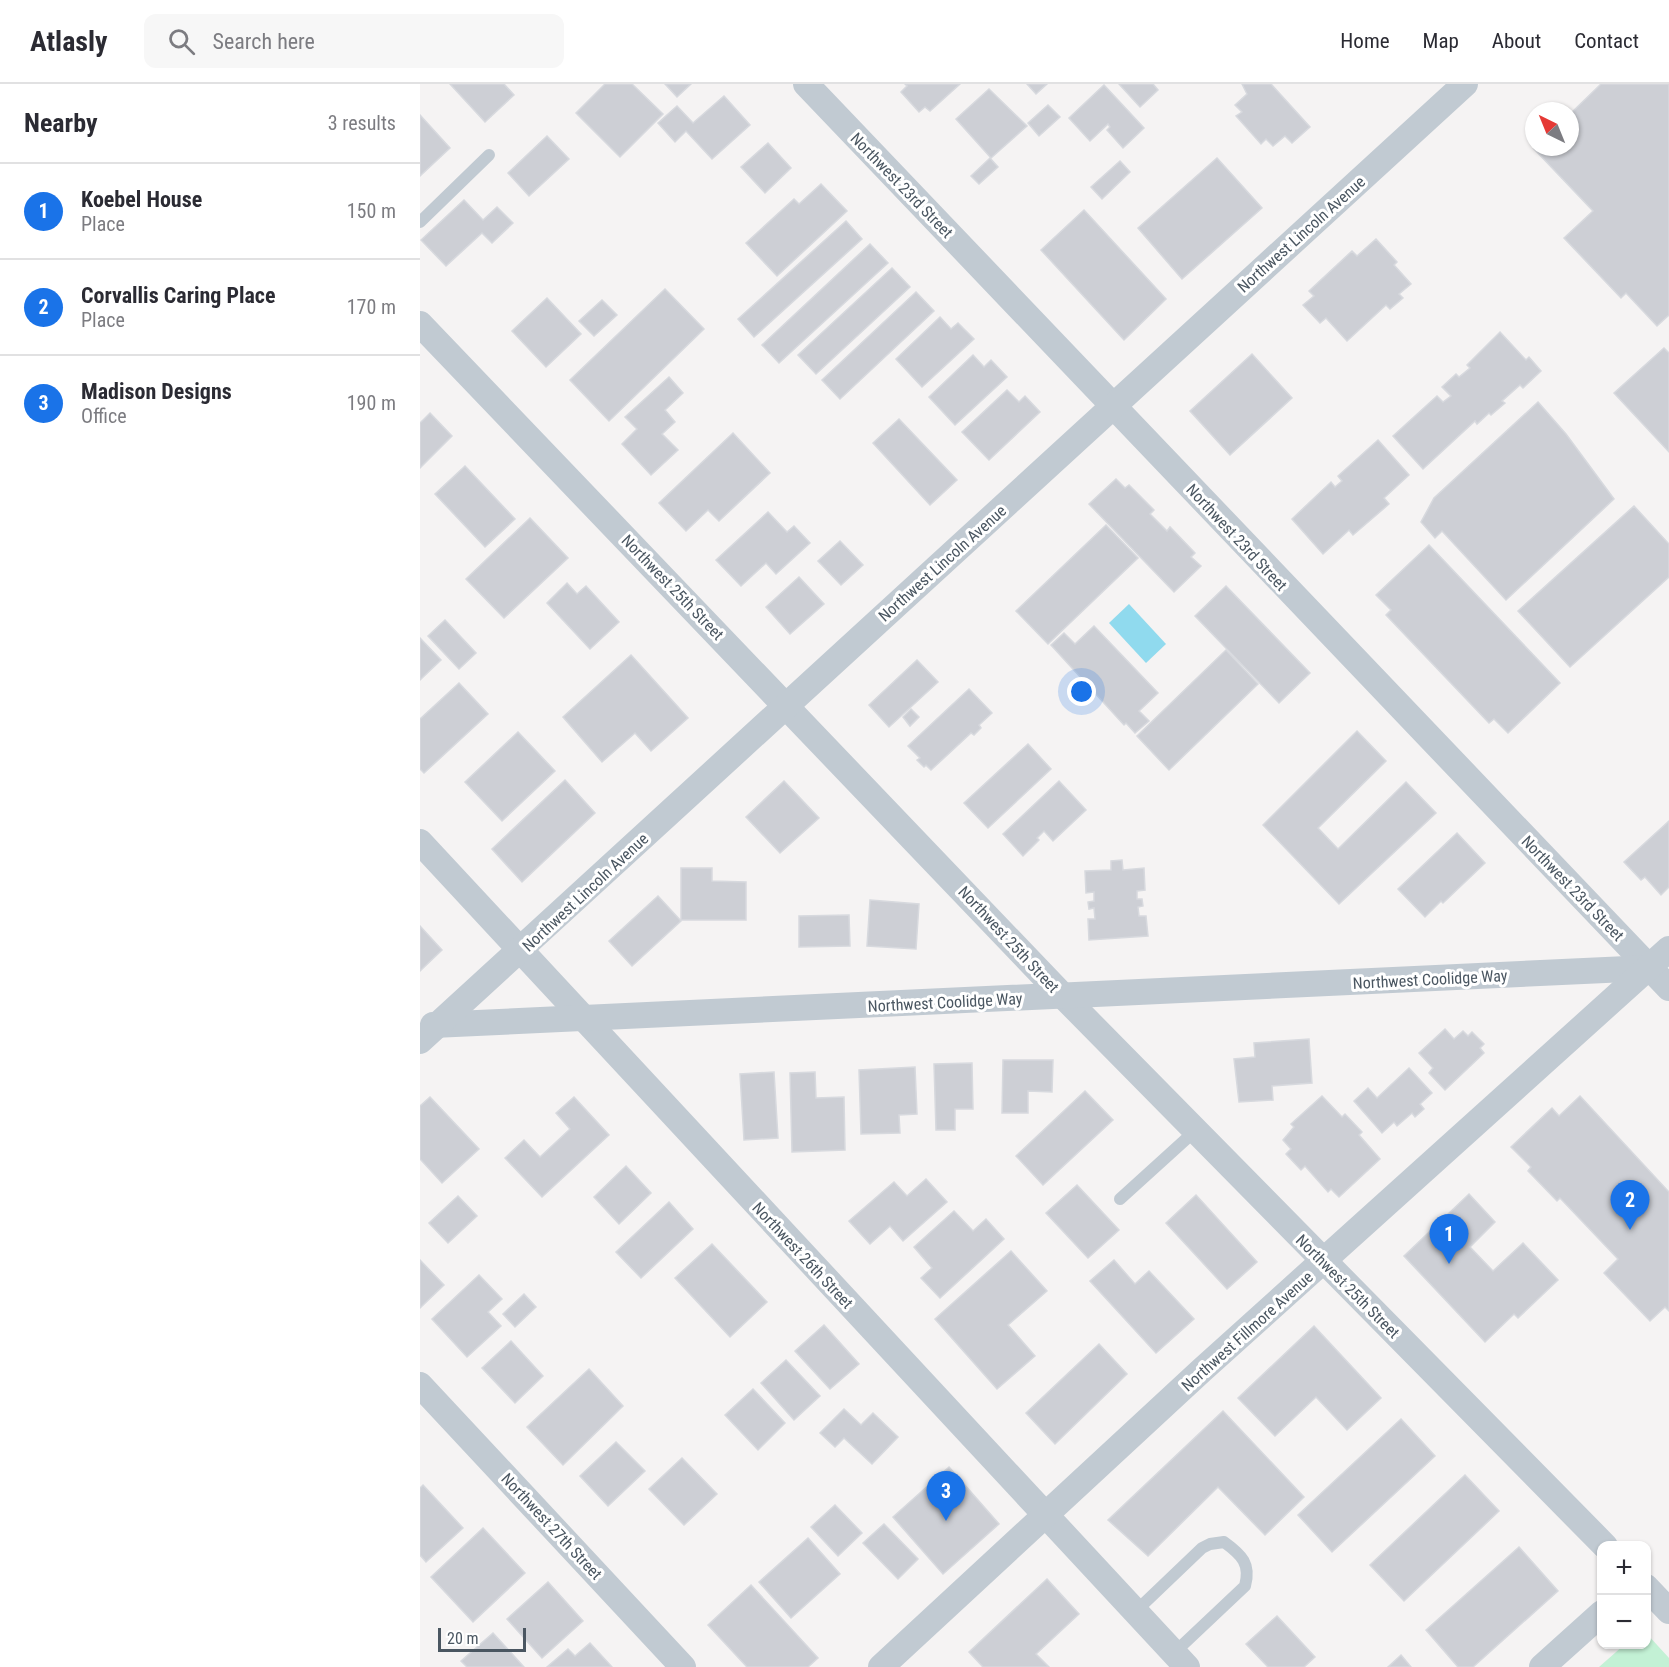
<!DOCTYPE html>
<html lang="en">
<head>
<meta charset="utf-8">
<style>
	:root { --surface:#fff; --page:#f7f7f7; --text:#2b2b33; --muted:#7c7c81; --line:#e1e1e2; --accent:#1a73e8 }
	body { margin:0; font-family:"Roboto Condensed",sans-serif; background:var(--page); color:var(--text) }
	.controls { position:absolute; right:18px; bottom:18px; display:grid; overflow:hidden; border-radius:12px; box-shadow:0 2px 4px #0004 }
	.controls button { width:54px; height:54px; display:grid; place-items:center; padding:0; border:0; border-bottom:2px solid var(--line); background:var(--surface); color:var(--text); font:30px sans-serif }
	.compass { position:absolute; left:1105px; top:18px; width:54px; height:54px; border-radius:50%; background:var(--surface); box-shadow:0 2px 4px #0004; rotate:317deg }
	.scale { position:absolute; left:18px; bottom:15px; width:88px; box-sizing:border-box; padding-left:6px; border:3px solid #4a5661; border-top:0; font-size:16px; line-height:21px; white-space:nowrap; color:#4a5661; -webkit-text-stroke:4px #fff; paint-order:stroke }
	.you { position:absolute; left:662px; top:608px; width:21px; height:21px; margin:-15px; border:4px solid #fff; border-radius:50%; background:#1a73e8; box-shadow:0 0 0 9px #1a73e833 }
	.badge { display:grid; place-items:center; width:39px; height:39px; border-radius:50%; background:var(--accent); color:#fff; font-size:20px; font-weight:700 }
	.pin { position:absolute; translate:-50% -50px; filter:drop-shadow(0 2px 3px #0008) }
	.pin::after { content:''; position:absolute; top:32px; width:21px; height:18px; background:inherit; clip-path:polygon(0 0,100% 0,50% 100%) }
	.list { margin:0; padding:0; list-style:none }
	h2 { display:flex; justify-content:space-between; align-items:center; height:78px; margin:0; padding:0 24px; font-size:26px }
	h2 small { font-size:20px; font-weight:400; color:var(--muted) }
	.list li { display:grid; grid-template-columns:39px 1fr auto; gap:18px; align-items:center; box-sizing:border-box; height:96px; padding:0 24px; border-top:2px solid var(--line) }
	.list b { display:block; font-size:22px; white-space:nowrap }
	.list p { margin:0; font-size:20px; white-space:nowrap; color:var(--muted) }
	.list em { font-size:20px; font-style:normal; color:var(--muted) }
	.icon { flex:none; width:33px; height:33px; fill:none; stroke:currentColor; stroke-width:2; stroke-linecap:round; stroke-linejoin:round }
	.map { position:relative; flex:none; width:1249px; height:1583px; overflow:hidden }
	header { display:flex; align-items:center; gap:36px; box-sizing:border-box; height:84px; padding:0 30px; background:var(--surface); border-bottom:2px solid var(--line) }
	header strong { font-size:28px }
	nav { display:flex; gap:33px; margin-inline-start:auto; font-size:21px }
	.search { width:420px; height:54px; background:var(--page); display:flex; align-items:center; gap:15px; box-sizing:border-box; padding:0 21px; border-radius:12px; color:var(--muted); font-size:22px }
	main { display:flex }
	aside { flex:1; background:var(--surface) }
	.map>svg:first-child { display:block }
	.green { fill:#c3f1d5 }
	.water { fill:#90daee }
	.building { fill:#cdcfd5; stroke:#d7d9de; stroke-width:1.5 }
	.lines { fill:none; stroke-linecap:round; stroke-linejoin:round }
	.service { stroke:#c1cad2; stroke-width:12 }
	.minor { stroke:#c1cad2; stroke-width:26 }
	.labels { text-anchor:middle; stroke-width:6; stroke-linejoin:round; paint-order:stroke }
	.street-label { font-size:16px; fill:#4a5661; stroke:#fff }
</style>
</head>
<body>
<header>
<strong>Atlasly</strong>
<div class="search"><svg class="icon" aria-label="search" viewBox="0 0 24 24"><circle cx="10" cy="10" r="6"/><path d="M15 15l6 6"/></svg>Search here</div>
<nav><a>Home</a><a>Map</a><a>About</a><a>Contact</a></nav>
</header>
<main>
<aside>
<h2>Nearby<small>3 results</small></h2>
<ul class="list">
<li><span class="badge">1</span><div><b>Koebel House</b><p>Place</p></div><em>150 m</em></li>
<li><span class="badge">2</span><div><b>Corvallis Caring Place</b><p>Place</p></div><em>170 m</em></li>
<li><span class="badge">3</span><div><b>Madison Designs</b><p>Office</p></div><em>190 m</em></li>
</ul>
</aside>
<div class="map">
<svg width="1249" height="1583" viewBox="0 0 1249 1583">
	<rect width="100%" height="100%" fill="#f5f3f3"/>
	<!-- green -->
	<polygon class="green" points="1227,1550 1249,1574 1249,1583 1179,1583 1204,1561 1226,1560"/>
	<!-- water -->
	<polygon class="water" points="709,520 746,560 726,579 689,539"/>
	<!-- building -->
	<g class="building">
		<polygon points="30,0 84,0 94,11 65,38"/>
		<polygon points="185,0 212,0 243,30 200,73 156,29"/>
		<polygon points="245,0 271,0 257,13"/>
		<polygon points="485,0 540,0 510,27 505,23 499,28 481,8 487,2"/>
		<polygon points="607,0 627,0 616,10"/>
		<polygon points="699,0 733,0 738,6 720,23"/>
		<polygon points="822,0 851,0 890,43 872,59 865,52 853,62 846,55 841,60 816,32 822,28 815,21 827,10"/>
		<polygon points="1181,0 1249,0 1249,231 1237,242 1206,209 1201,214 1144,154 1173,127 1114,65 1150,63 1150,30"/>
		<polygon points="684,1 724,44 703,64 687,46 690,43 688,40 670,57 649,34"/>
		<polygon points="569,5 607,42 571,74 536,35"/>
		<polygon points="304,12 330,41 292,75 266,47 255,58 238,39 257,22 273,39"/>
		<polygon points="628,21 640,33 619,52 608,39"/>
		<polygon points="0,31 30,64 0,92"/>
		<polygon points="127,52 149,75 109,112 88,89"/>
		<polygon points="348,59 371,84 345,109 321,83"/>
		<polygon points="570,74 578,83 559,100 551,92"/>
		<polygon points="797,74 842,124 762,195 718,144"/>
		<polygon points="700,77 710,88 682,115 671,103"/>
		<polygon points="401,100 427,127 357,192 326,159 374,115 379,120"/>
		<polygon points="44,116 63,136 77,123 93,139 72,159 62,149 26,182 1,156"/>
		<polygon points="664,126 746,215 704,256 621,166"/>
		<polygon points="426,137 442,155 334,253 318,235"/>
		<polygon points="956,155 977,178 974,181 991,200 979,210 983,214 970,225 966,221 927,257 906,234 900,239 883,221 894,212 889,207 932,167 937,172"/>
		<polygon points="450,160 468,179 359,279 342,261"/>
		<polygon points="472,184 490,203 396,290 378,271"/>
		<polygon points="245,205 284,245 189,337 150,296"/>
		<polygon points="496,208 514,227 420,315 402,296"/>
		<polygon points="127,214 161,250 126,283 92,247"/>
		<polygon points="182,216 197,231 174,252 159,237"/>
		<polygon points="520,233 531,245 538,239 554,255 502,303 476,275"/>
		<polygon points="1080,248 1106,276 1109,273 1121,287 1103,304 1100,301 1082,317 1085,319 1071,331 1069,329 1057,340 1055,337 1003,385 973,352 1017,312 1023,318 1031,312 1022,303 1036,290 1039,293 1050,284 1047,281"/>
		<polygon points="1244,264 1249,269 1249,368 1194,309"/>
		<polygon points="832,270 872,314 810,371 770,327"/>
		<polygon points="553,271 564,283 571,276 587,293 535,341 509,313"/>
		<polygon points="249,293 263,309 245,326 255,338 242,350 258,366 231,391 202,360 217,345 205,333"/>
		<polygon points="587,306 599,318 605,312 620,328 569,376 542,348"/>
		<polygon points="1118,318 1146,350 1194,415 1086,516 1022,447 1015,454 1001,438 1014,414"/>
		<polygon points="10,329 32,352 0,384 0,339"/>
		<polygon points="479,335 537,396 510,421 453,359"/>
		<polygon points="313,349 350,389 299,437 288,426 266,447 239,419"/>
		<polygon points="958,356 989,391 964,414 969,420 933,451 929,446 903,470 872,435 911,398 915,403 922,397 918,392"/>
		<polygon points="45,382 95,435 65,463 15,410"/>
		<polygon points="696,395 705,404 709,401 734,426 730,430 747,447 750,443 775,469 771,473 781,482 754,508 669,420"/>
		<polygon points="1214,422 1249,460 1249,493 1150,583 1098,527"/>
		<polygon points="348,428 367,448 374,442 390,459 356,490 346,479 321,502 296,476"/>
		<polygon points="110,434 148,474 84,534 46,495"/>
		<polygon points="686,441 718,474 628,560 596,527"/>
		<polygon points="420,457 443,481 421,501 398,477"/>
		<polygon points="1009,461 1140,599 1088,649 1074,635 1069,639 966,531 971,526 956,511"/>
		<polygon points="379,493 404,520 370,550 346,523"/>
		<polygon points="147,499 157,510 166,502 199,538 170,565 127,519"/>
		<polygon points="806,502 890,589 859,619 775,532"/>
		<polygon points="25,536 56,569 39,585 8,552"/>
		<polygon points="674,542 738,609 719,627 729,637 715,649 706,639 704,641 631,561 644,549 655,560"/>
		<polygon points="0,554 21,576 0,596"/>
		<polygon points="806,566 838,600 749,686 717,652"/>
		<polygon points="211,571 268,634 231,667 215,649 182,678 143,633"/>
		<polygon points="497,576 518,598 469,643 449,621"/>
		<polygon points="39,599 68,630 4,689 0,685 0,635"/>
		<polygon points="549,605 572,629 559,641 561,644 554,651 551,649 511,686 506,681 504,683 497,676 500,674 488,662"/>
		<polygon points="491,625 499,633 490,642 483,633"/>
		<polygon points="937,647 966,677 898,744 918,765 986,698 1016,729 919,820 843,741"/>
		<polygon points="98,648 135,687 82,737 45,698"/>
		<polygon points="608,660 631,685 568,744 544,719"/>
		<polygon points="145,696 175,729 102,798 72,765"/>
		<polygon points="364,697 399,734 360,769 326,733"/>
		<polygon points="639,697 666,726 633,757 624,747 617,754 619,756 603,772 583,750"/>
		<polygon points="1249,737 1249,803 1241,811 1225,793 1221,796 1204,778"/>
		<polygon points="1037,749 1065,779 1023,819 1021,817 1005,833 978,805"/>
		<polygon points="702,776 703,786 724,784 725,806 717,807 717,815 722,815 723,822 718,823 719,832 726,832 728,852 669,856 668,835 675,835 674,824 669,825 668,818 674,817 674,808 666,809 665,787 691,786 691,777"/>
		<polygon points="261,784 292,784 292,797 326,798 326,836 261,836"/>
		<polygon points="238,812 261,837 212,882 189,857"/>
		<polygon points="450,816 499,820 496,865 447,862"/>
		<polygon points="429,831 430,862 379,863 379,832"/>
		<polygon points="0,842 22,866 0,887"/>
		<polygon points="1025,945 1034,955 1043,947 1048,952 1052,948 1064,960 1060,964 1064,969 1025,1006 1009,989 1013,984 999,969"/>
		<polygon points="889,955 892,999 852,1002 853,1016 819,1018 814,975 835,973 834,959"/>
		<polygon points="583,976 633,976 632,1008 608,1007 608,1029 582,1029"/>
		<polygon points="552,979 553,1025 535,1025 535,1046 516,1046 514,980"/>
		<polygon points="495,983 497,1030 479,1031 480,1049 441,1050 439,986"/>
		<polygon points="989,984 1012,1009 1000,1020 1004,1025 995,1033 992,1029 977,1042 974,1038 962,1049 934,1017 948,1004 957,1014"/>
		<polygon points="354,988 358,1054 324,1056 320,990"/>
		<polygon points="395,988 396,1014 424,1013 425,1066 372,1068 370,989"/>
		<polygon points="665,1007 693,1036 623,1101 596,1072"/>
		<polygon points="902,1012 922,1033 925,1030 942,1048 939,1051 960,1075 919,1113 911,1105 908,1108 885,1082 881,1086 866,1070 871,1065 863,1056 874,1043 871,1040"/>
		<polygon points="1160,1012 1249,1108 1249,1227 1245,1223 1230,1237 1184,1189 1198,1175 1140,1114 1137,1117 1108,1087 1111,1083 1091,1063 1132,1024 1139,1032"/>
		<polygon points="10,1013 59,1065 22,1099 0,1075 0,1022"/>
		<polygon points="154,1013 189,1051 122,1113 85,1074 104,1056 120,1073 150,1045 136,1029"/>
		<polygon points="206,1082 231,1109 199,1140 174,1113"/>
		<polygon points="506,1095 527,1118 483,1157 470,1142 450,1160 429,1137 474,1098 487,1112"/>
		<polygon points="657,1101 699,1146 668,1174 626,1129"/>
		<polygon points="1049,1110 1075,1138 1050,1163 1073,1187 1103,1159 1138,1196 1098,1234 1094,1230 1065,1258 984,1172"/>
		<polygon points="776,1111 837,1178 807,1205 746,1139"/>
		<polygon points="38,1112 57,1132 28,1159 9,1139"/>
		<polygon points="249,1118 273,1145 221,1194 196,1168"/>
		<polygon points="534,1127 553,1147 566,1135 584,1155 520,1214 501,1194 512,1184 494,1163"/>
		<polygon points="292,1160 347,1218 310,1253 255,1194"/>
		<polygon points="591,1167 627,1207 588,1241 615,1272 577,1305 515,1235"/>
		<polygon points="0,1176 24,1201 0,1224"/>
		<polygon points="694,1176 715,1200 729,1187 774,1235 736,1269 670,1197"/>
		<polygon points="59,1191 82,1215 68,1228 81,1242 47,1273 12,1235"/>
		<polygon points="104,1210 116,1223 95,1243 83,1230"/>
		<polygon points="404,1241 439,1280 410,1305 375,1267"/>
		<polygon points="894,1242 961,1314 927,1346 896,1313 855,1352 818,1314"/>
		<polygon points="91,1257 123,1292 95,1319 62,1284"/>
		<polygon points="679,1260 707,1290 635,1360 606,1329"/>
		<polygon points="366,1276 400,1312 374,1336 341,1299"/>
		<polygon points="169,1285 203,1322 143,1381 107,1343"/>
		<polygon points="333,1305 365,1339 338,1366 305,1331"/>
		<polygon points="424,1325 441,1341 453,1329 478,1353 452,1380 424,1354 415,1363 400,1349"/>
		<polygon points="803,1327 884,1413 845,1451 798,1403 728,1472 688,1436"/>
		<polygon points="981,1335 1015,1372 912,1468 878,1431"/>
		<polygon points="196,1358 225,1387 188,1422 160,1392"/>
		<polygon points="262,1374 297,1410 264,1441 229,1405"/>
		<polygon points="529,1383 579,1440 523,1490 473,1433"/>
		<polygon points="1045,1391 1079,1427 984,1517 950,1481"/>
		<polygon points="3,1401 43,1444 6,1478 0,1471 0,1404"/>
		<polygon points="415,1421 442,1449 418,1472 391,1443"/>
		<polygon points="464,1440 498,1475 478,1495 443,1459"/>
		<polygon points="63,1444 105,1489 53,1538 11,1493"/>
		<polygon points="388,1454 420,1490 371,1534 339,1498"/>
		<polygon points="1099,1463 1138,1507 1053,1583 1038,1583 1006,1546"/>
		<polygon points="627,1495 659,1530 616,1570 629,1583 563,1583 549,1568"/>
		<polygon points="128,1498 163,1537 122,1574 87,1535"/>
		<polygon points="331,1501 398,1574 388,1583 327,1583 288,1541"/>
		<polygon points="857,1532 895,1573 884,1583 848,1583 826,1560"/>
		<polygon points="73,1549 104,1583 47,1583 41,1577"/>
		<polygon points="170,1559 192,1583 127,1583 148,1565 155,1572"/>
		<polygon points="981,1571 991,1583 968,1583"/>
	</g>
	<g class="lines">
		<!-- service -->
		<g class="service">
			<polyline points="0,138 69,71"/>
			<polyline points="700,1115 775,1047"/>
			<path d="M715,1528L782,1464L790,1460L804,1458C822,1471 831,1480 825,1502L754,1569"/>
		</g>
		<!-- minor -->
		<g class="minor">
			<polyline points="386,0 1249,904"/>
			<polyline points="0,240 644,913 1185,1462"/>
			<polyline points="0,758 767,1583"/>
			<polyline points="13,941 1229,884"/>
			<polyline points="0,957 1045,0"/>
			<polyline points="0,1301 263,1583"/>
			<polyline points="1226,1503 1249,1527"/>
			<polyline points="461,1583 782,1286 1249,865"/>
			<polyline points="1122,1583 1182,1529"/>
		</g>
	</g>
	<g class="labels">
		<!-- street labels -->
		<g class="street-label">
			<text transform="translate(482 101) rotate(46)" y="6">Northwest 23rd Street</text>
			<text transform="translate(881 150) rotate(-42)" y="6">Northwest Lincoln Avenue</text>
			<text transform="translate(817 453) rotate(47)" y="6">Northwest 23rd Street</text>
			<text transform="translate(522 479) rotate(-42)" y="6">Northwest Lincoln Avenue</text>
			<text transform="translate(253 503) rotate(46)" y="6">Northwest 25th Street</text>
			<text transform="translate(1153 804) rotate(46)" y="6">Northwest 23rd Street</text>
			<text transform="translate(165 808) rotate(-43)" y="6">Northwest Lincoln Avenue</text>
			<text transform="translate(589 855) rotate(47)" y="6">Northwest 25th Street</text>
			<text transform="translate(1010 895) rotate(-3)" y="6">Northwest Coolidge Way</text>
			<text transform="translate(525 918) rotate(-3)" y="6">Northwest Coolidge Way</text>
			<text transform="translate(383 1171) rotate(47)" y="6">Northwest 26th Street</text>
			<text transform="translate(928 1202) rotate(45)" y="6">Northwest 25th Street</text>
			<text transform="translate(827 1247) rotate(-42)" y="6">Northwest Fillmore Avenue</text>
			<text transform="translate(132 1442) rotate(47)" y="6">Northwest 27th Street</text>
		</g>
	</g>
</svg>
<div class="controls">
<button>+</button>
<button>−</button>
</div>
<svg class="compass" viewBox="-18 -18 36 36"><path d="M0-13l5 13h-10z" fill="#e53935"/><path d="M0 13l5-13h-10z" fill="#7c7c81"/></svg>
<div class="scale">20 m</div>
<div class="you"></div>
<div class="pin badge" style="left:1029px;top:1180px">1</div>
<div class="pin badge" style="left:1210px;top:1146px">2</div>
<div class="pin badge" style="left:526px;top:1437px">3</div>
</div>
</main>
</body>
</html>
